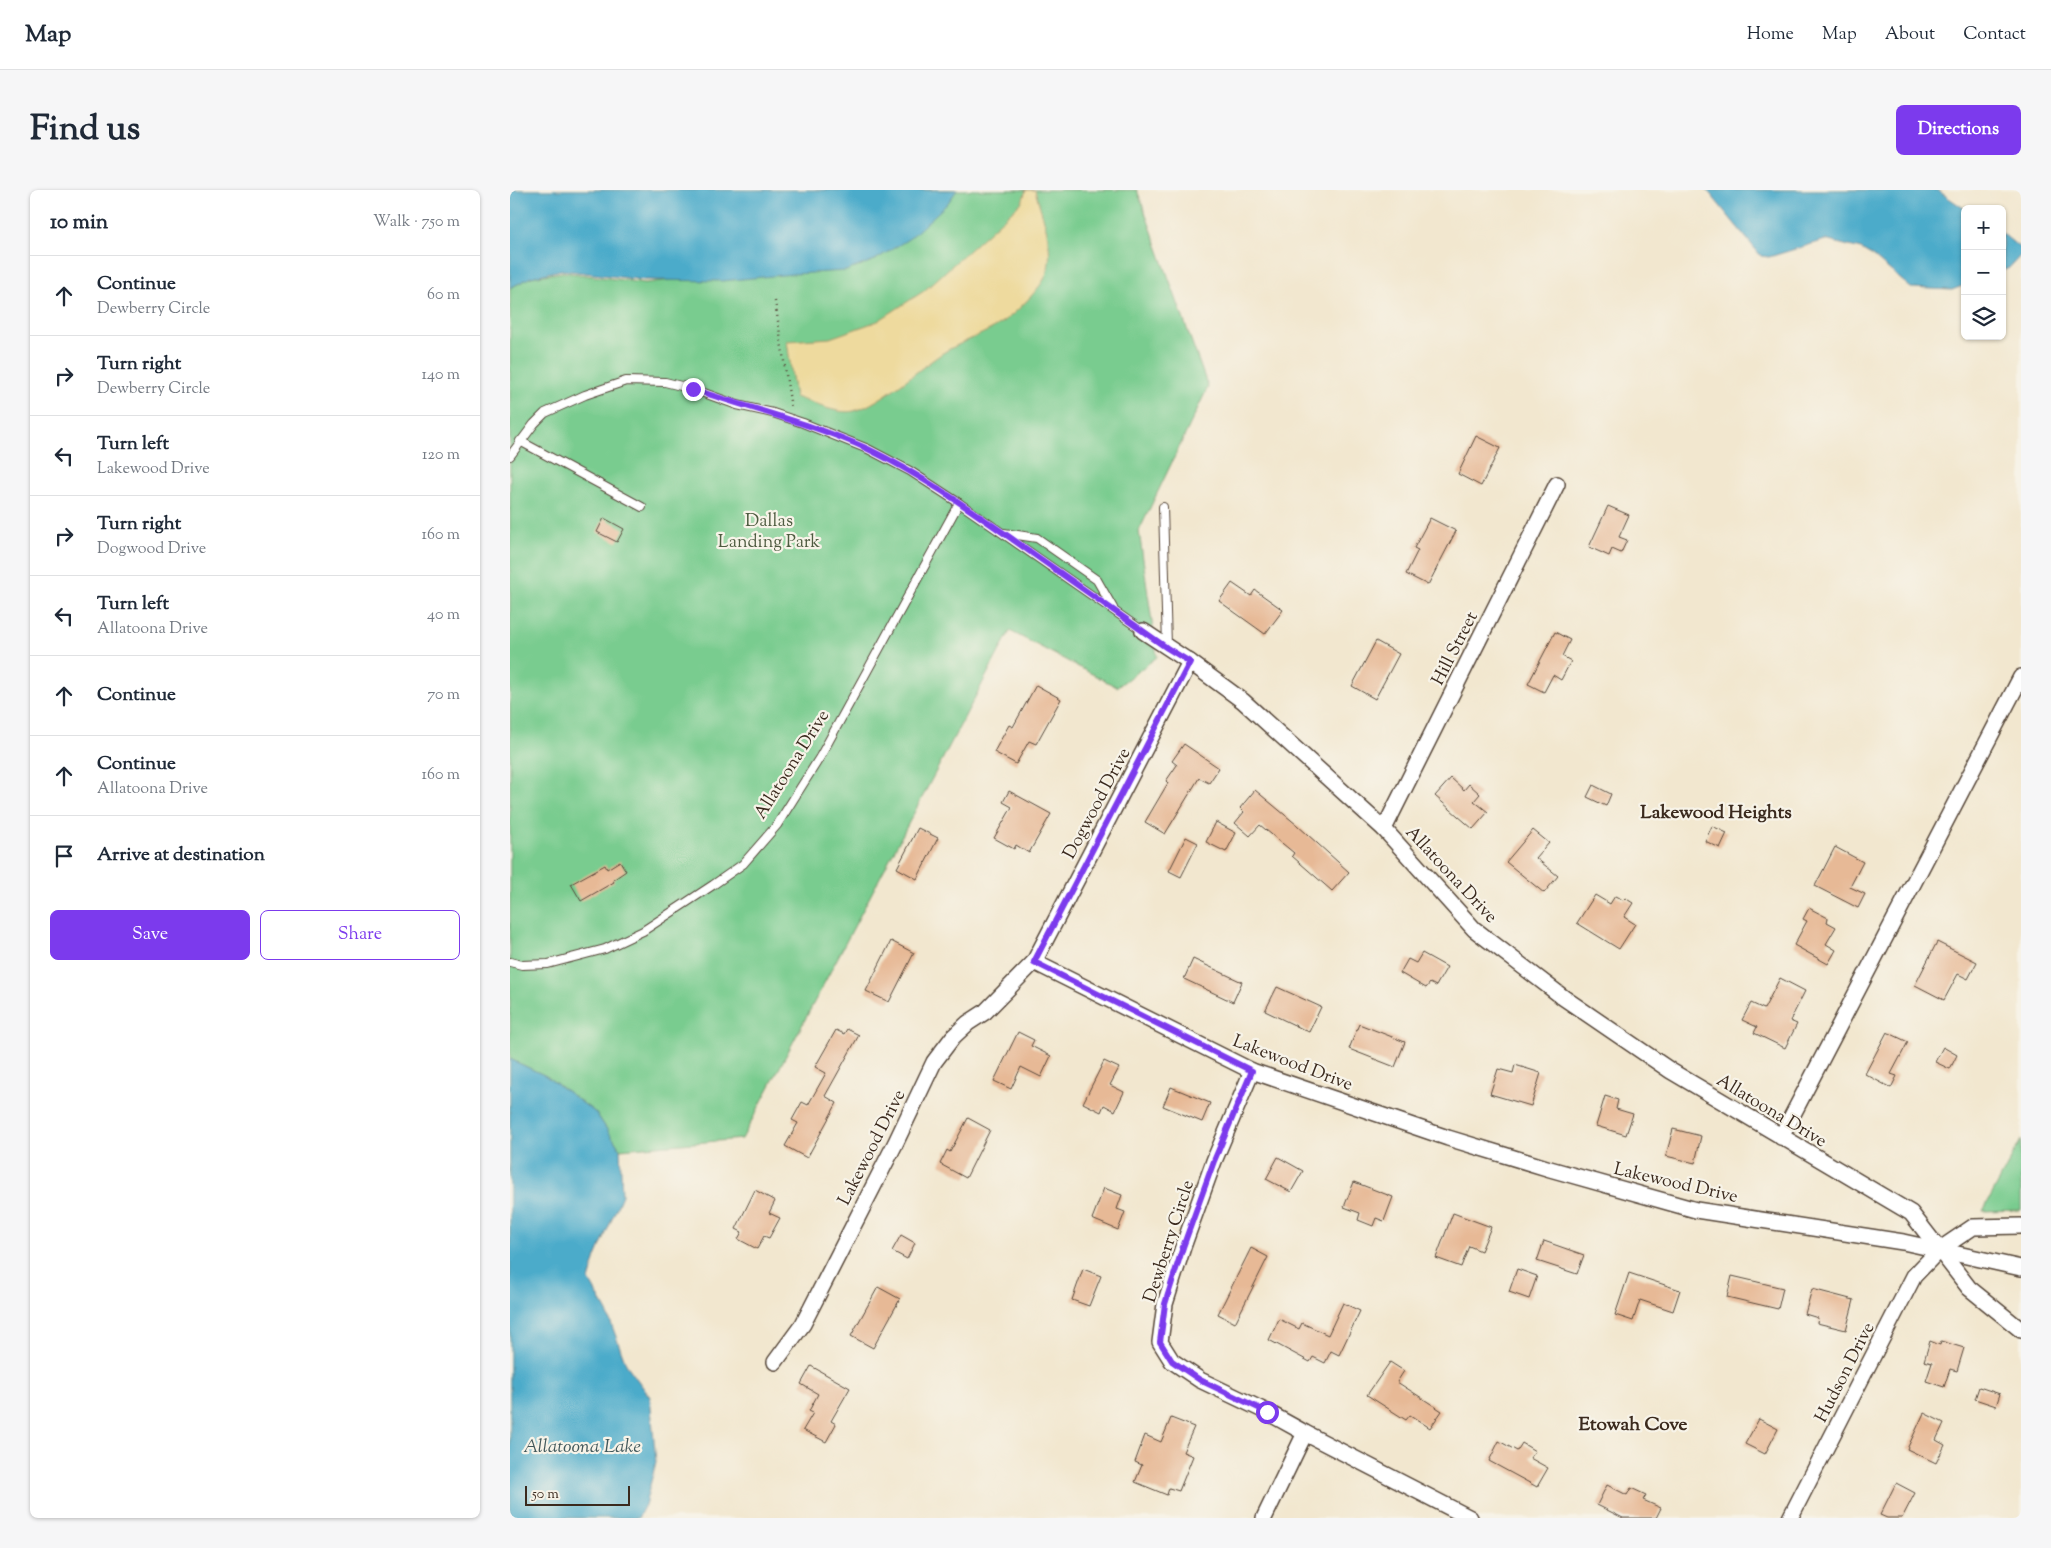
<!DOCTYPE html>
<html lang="en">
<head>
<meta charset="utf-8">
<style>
	:root { --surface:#fff; --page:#f6f6f7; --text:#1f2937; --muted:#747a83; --line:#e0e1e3; --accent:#7c3aed }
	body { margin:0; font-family:"Sorts Mill Goudy",serif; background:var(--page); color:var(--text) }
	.controls { position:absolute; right:15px; top:15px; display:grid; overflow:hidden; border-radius:8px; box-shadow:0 1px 4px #0004 }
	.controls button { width:45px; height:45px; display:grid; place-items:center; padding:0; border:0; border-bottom:1px solid var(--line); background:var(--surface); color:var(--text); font:25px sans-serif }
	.scale { position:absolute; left:15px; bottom:12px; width:105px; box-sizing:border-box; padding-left:5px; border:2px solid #3b2a1e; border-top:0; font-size:14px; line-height:18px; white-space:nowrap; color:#3b2a1e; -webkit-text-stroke:4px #f7f3e8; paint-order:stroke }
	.stop { position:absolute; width:15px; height:15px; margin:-11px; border:4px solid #7c3aed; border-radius:50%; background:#fff }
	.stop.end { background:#7c3aed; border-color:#fff; box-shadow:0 1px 5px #0008 }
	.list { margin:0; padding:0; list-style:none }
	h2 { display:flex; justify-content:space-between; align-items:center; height:65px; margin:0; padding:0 20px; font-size:21px }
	h2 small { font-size:16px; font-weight:400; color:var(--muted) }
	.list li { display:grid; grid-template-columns:32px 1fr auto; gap:15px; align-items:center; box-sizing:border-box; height:80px; padding:0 20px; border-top:1px solid var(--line) }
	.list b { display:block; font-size:19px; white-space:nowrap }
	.list p { margin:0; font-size:16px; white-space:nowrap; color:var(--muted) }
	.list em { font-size:16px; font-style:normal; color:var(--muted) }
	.actions { display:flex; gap:10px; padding:15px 20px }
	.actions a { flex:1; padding:11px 0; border:1px solid var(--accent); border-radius:8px; text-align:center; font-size:18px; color:var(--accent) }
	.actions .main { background:var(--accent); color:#fff }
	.icon { flex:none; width:28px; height:28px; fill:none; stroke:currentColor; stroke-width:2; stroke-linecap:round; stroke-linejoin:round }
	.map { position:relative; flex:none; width:1511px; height:1328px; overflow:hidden; border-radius:8px }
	header { display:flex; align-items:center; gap:30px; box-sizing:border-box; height:70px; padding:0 25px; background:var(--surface); border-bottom:1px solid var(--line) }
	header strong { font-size:24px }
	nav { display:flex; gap:28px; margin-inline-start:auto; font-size:18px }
	.intro { display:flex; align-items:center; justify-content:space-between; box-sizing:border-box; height:120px; padding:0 30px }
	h1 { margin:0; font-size:35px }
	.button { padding:12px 22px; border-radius:8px; background:var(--accent); color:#fff; font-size:18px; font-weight:700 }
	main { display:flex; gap:30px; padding:0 30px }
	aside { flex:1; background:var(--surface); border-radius:8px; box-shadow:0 1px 4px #0004 }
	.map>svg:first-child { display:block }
	.green { fill:#79cc8f; stroke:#5a7b56 }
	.sand { fill:#eeda9e; stroke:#94825e }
	.water { fill:#4cabca; stroke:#446a74 }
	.building { fill:#e7b996 }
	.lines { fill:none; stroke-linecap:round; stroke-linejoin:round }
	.service-casing { stroke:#564639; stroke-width:10 }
	.minor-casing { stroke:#564639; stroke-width:18 }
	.path { stroke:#564639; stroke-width:2.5; stroke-dasharray:1 4; stroke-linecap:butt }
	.service { stroke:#fff; stroke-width:8 }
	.minor { stroke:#fff; stroke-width:15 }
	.route { stroke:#7c3aed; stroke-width:6 }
	.labels { text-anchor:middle; stroke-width:4.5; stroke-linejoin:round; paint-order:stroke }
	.park-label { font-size:18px; fill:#4e5b40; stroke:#f7f3e8 }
	.street-label { font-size:18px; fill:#3b2a1e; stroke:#f7f3e8 }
	.neighbourhood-label { font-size:19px; font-weight:bold; fill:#3b2a1e; stroke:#f7f3e8 }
	.water-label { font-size:19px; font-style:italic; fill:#41575a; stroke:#f7f3e8 }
</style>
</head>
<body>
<header>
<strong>Map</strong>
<nav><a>Home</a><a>Map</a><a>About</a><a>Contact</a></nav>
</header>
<div class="intro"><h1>Find us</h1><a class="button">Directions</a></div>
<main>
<aside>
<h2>10 min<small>Walk · 750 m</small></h2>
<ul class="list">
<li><svg class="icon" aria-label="ahead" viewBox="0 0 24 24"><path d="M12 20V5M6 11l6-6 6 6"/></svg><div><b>Continue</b><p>Dewberry Circle</p></div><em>60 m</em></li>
<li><svg class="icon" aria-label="right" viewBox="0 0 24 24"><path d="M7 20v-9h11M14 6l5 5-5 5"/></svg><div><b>Turn right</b><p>Dewberry Circle</p></div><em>140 m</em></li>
<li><svg class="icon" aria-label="left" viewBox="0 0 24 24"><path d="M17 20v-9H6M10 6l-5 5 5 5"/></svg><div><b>Turn left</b><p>Lakewood Drive</p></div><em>120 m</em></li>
<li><svg class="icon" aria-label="right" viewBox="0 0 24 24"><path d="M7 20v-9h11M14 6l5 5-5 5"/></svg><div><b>Turn right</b><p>Dogwood Drive</p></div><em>160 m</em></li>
<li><svg class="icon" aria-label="left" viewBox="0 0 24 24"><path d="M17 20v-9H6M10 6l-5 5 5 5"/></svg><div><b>Turn left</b><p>Allatoona Drive</p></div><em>40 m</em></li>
<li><svg class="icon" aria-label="ahead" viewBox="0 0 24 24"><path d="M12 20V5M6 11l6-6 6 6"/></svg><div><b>Continue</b></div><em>70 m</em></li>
<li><svg class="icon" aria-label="ahead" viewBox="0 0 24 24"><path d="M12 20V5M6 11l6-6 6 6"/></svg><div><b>Continue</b><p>Allatoona Drive</p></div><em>160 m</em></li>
<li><svg class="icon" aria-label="arrive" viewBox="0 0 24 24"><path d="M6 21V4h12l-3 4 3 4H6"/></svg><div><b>Arrive at destination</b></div></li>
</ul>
<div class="actions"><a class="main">Save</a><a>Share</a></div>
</aside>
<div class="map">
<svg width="1511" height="1328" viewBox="0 0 1511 1328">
	<rect width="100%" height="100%" fill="#f7f3e8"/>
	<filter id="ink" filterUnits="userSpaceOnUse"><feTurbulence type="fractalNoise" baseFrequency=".02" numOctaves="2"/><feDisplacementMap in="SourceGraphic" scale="10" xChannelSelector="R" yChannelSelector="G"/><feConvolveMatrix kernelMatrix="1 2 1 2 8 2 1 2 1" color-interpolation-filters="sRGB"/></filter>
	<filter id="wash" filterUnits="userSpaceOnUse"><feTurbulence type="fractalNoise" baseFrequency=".0096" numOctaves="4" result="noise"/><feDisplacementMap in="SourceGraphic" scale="20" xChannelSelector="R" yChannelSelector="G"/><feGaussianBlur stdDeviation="1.12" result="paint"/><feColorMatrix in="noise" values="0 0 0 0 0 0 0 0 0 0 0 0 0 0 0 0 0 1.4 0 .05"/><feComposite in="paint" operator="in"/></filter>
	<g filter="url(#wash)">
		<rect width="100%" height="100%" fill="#f2e7cf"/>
		<!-- green -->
		<g class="green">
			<polygon points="411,0 627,0 698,197 629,341 647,467 607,497 500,441 232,949 110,959 86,923 36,886 0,869 0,98 21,87 53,82 135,93 256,80"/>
			<polygon points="1511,950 1511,1020 1473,1021"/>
		</g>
		<!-- sand -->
		<path class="sand" d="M516,0H525C532,26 546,58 536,85C532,97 505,124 493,132C477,143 454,151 436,161C410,177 371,214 344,221C327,225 301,212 285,207L277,151L320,148L368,131L414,101L512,12Z"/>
		<!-- water -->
		<g class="water">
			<polygon points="0,0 447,0 437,14 400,48 365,70 336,81 283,84 212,91 133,90 51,80 21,87 0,98"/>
			<polygon points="1197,0 1427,0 1455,19 1455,95 1442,100 1401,98 1363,66 1351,59 1315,50 1259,67 1251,66"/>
			<polygon points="1492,43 1511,59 1511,65 1499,78 1492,81"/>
			<polygon points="0,869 36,886 86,923 110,959 112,1005 86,1067 79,1090 97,1122 116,1174 140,1207 146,1272 135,1315 128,1328 0,1328"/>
		</g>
		<g id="blocks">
			<!-- building -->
			<g class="building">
				<polygon points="966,246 990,258 971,296 948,284"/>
				<polygon points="1098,316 1119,325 1109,347 1117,350 1111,363 1102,359 1099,366 1079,357"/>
				<polygon points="94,328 114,339 107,352 87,342"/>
				<polygon points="920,328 946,341 918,395 896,384 908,360 904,358"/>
				<polygon points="722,393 741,406 745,400 773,420 755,444 709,411"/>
				<polygon points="1045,442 1060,450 1052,466 1061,471 1051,490 1043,485 1034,502 1018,494"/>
				<polygon points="866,451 889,464 865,509 842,496"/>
				<polygon points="526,495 551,509 526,554 519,551 506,574 484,562 499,535 503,537"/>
				<polygon points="674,554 709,578 699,593 689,588 655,644 635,632 658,593 656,591 667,575 662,571"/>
				<polygon points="941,588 954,600 959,594 970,604 964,611 978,622 963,639 925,606"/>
				<polygon points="1083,595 1101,604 1096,616 1077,607"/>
				<polygon points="745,600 787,635 839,682 822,701 782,666 784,663 750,635 740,646 725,633 734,622 730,618"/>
				<polygon points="499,601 541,624 519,663 506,655 504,659 484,648 502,617 493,612"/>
				<polygon points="706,632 726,643 716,662 696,652"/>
				<polygon points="1202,636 1217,643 1210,658 1195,651"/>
				<polygon points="408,638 428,648 407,689 387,678"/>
				<polygon points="1023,640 1039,653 1026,668 1048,686 1034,703 996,672"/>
				<polygon points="676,647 688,653 671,687 659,681"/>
				<polygon points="1325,657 1353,672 1340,697 1355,704 1348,718 1305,696"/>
				<polygon points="110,671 116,681 103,690 104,692 71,711 61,694 95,675 97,679"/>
				<polygon points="1085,705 1100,714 1105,706 1113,710 1115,708 1123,713 1114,727 1125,734 1109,759 1067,733"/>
				<polygon points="1299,718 1318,728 1317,732 1326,737 1316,754 1326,760 1318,774 1284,755 1297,731 1293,729"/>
				<polygon points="381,751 404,763 379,812 356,801"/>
				<polygon points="1427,752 1467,772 1458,789 1448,784 1434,810 1405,795"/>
				<polygon points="912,763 937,777 926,796 920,793 916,798 890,783 898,769 906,773"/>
				<polygon points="683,769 732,792 723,812 674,789"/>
				<polygon points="1270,788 1295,801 1280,831 1287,834 1275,858 1244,843 1247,837 1232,830 1241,813 1254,819"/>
				<polygon points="767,797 811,817 799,842 755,821"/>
				<polygon points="849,834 895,852 885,877 839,859"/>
				<polygon points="337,839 349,845 315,906 327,913 297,968 275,956 288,933 282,930 292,912 298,915 316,883 305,877 326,840 334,844"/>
				<polygon points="508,842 524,850 521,856 541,866 531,887 511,877 501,899 484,891"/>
				<polygon points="1377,842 1398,852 1381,884 1387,886 1381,898 1355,884"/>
				<polygon points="1433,857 1447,865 1440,879 1425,872"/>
				<polygon points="594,871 609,878 600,895 614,902 605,921 594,915 591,922 573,913"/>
				<polygon points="1005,875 1031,883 1021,916 980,904 988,879 1003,883"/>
				<polygon points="661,897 700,913 692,932 653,916"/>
				<polygon points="1095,906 1108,910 1106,919 1123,924 1116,945 1086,936"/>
				<polygon points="458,928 480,940 456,988 430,974 437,960 440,962"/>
				<polygon points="1163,939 1191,946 1185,973 1156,966"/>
				<polygon points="768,967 793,981 781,1002 756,989"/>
				<polygon points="844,992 883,1007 874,1031 866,1028 863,1036 848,1030 850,1023 834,1017"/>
				<polygon points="594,998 612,1005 607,1019 615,1022 608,1040 582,1029"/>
				<polygon points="245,1000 265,1011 259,1023 270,1028 259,1048 254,1046 247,1059 228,1049 232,1042 226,1039"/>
				<polygon points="943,1023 981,1037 971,1061 959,1056 951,1077 926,1068"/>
				<polygon points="391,1045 405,1053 397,1069 382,1061"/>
				<polygon points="1034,1051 1074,1065 1067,1084 1027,1071"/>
				<polygon points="741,1058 758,1067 725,1133 708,1124"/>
				<polygon points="573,1079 591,1086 579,1116 562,1110"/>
				<polygon points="1007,1079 1027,1086 1019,1109 999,1102"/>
				<polygon points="1119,1083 1170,1100 1163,1121 1130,1110 1123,1131 1105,1125"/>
				<polygon points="1222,1086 1273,1098 1268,1119 1217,1107"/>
				<polygon points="368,1097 390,1109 363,1158 341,1146"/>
				<polygon points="1302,1099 1344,1110 1336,1140 1307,1133 1308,1128 1295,1124"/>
				<polygon points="833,1113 850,1121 829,1165 821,1161 815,1173 803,1167 800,1172 759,1150 769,1129 789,1139 792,1133 818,1145"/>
				<polygon points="1420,1151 1430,1155 1431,1151 1454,1158 1447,1181 1440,1179 1434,1197 1416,1191 1422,1173 1414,1171"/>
				<polygon points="880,1172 894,1181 887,1192 932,1221 920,1238 900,1225 896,1230 857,1205"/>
				<polygon points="301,1176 340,1198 321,1231 326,1234 316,1252 293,1240 303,1223 299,1221 308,1204 291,1194"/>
				<polygon points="1469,1197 1490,1204 1486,1216 1465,1209"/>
				<polygon points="1414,1223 1434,1233 1426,1250 1435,1255 1426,1273 1397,1259"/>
				<polygon points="661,1228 684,1237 673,1262 683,1266 669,1301 659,1298 657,1305 625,1292 632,1275 625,1272 635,1245 651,1252"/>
				<polygon points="1249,1229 1268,1239 1255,1264 1235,1254"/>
				<polygon points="989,1251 1007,1261 1012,1253 1025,1261 1020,1268 1038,1278 1027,1297 979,1271"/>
				<polygon points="1386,1293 1405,1303 1392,1328 1377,1328 1370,1325"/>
				<polygon points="1097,1295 1117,1305 1121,1298 1136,1305 1133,1310 1151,1318 1146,1328 1113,1328 1087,1315"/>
			</g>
		</g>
	</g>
	<g filter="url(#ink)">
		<use href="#blocks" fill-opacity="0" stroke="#564639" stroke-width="1"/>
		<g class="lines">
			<defs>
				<g id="service">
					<polyline points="10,251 132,317"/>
					<polyline points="0,266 24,234 35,223 75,205 116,191 155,192 183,199 227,215 263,223 293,233 358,259 400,281 449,313 633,441"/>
					<polyline points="653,317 657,456"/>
					<polyline points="494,343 527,348 587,390 603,418"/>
					<polyline points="0,772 12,775 38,774 95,759 133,741 203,695 233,674 267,635 310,567 449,313"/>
				</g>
				<g id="minor">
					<polyline points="633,441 680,472 733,511 874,639 964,739 1054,808 1161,881 1401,1023 1459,1098 1511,1140"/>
					<polyline points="874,639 1047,294"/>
					<polyline points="524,772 742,881 938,948 1040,979 1186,1020 1393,1052 1511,1078"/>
					<polyline points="742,881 704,971 673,1057 655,1114 650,1152 662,1171 690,1190 757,1222 795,1243 960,1328"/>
					<polyline points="1271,947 1511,487"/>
					<polyline points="265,1172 293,1134 385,954 424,872 443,847 458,833 475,822 524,772 680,472"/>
					<polyline points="754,1328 795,1243"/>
					<polyline points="1280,1328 1404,1086 1429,1060 1463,1037 1511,1036"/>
				</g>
			</defs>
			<!-- service casing -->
			<use href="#service" class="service-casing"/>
			<!-- minor casing -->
			<use href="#minor" class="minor-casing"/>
			<!-- path -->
			<polyline class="path" points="265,111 281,218"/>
			<!-- service -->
			<use href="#service" class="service"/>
			<!-- minor -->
			<use href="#minor" class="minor"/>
		</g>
	</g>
	<g class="lines" filter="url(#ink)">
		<!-- route -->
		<path class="route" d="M183,199C241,219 301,233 358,259C410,284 458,318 505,351C556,387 606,422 657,458L680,472L524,772L742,881L704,971L673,1057L655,1114L650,1152L662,1171L690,1190L757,1222"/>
	</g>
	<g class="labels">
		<!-- park labels -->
		<g class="park-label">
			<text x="259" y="336">Dallas<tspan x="259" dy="21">Landing Park</tspan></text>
		</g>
		<!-- street labels -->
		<g class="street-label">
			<text transform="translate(944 458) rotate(-63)" y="6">Hill Street</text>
			<text transform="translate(281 574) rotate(-58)" y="6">Allatoona Drive</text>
			<text transform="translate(586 613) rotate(-62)" y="6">Dogwood Drive</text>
			<text transform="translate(942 684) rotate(47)" y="6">Allatoona Drive</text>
			<text transform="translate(783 872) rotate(21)" y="6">Lakewood Drive</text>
			<text transform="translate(1262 920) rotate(31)" y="6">Allatoona Drive</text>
			<text transform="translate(361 957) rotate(-63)" y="6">Lakewood Drive</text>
			<text transform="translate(1166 992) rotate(13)" y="6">Lakewood Drive</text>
			<text transform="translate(658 1051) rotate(-72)" y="6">Dewberry Circle</text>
			<text transform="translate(1334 1182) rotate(-63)" y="6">Hudson Drive</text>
		</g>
		<!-- neighbourhood labels -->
		<g class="neighbourhood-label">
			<text x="1206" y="628">Lakewood Heights</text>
			<text x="1123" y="1240">Etowah Cove</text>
		</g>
		<!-- water labels -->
		<g class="water-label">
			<text x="72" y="1262">Allatoona Lake</text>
		</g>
	</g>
</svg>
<div class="controls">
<button>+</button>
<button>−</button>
<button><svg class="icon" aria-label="layers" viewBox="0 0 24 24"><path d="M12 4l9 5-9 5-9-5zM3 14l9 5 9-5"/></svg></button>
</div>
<div class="scale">50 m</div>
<div class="stop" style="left:757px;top:1222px"></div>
<div class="stop end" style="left:183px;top:199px"></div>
</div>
</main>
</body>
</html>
